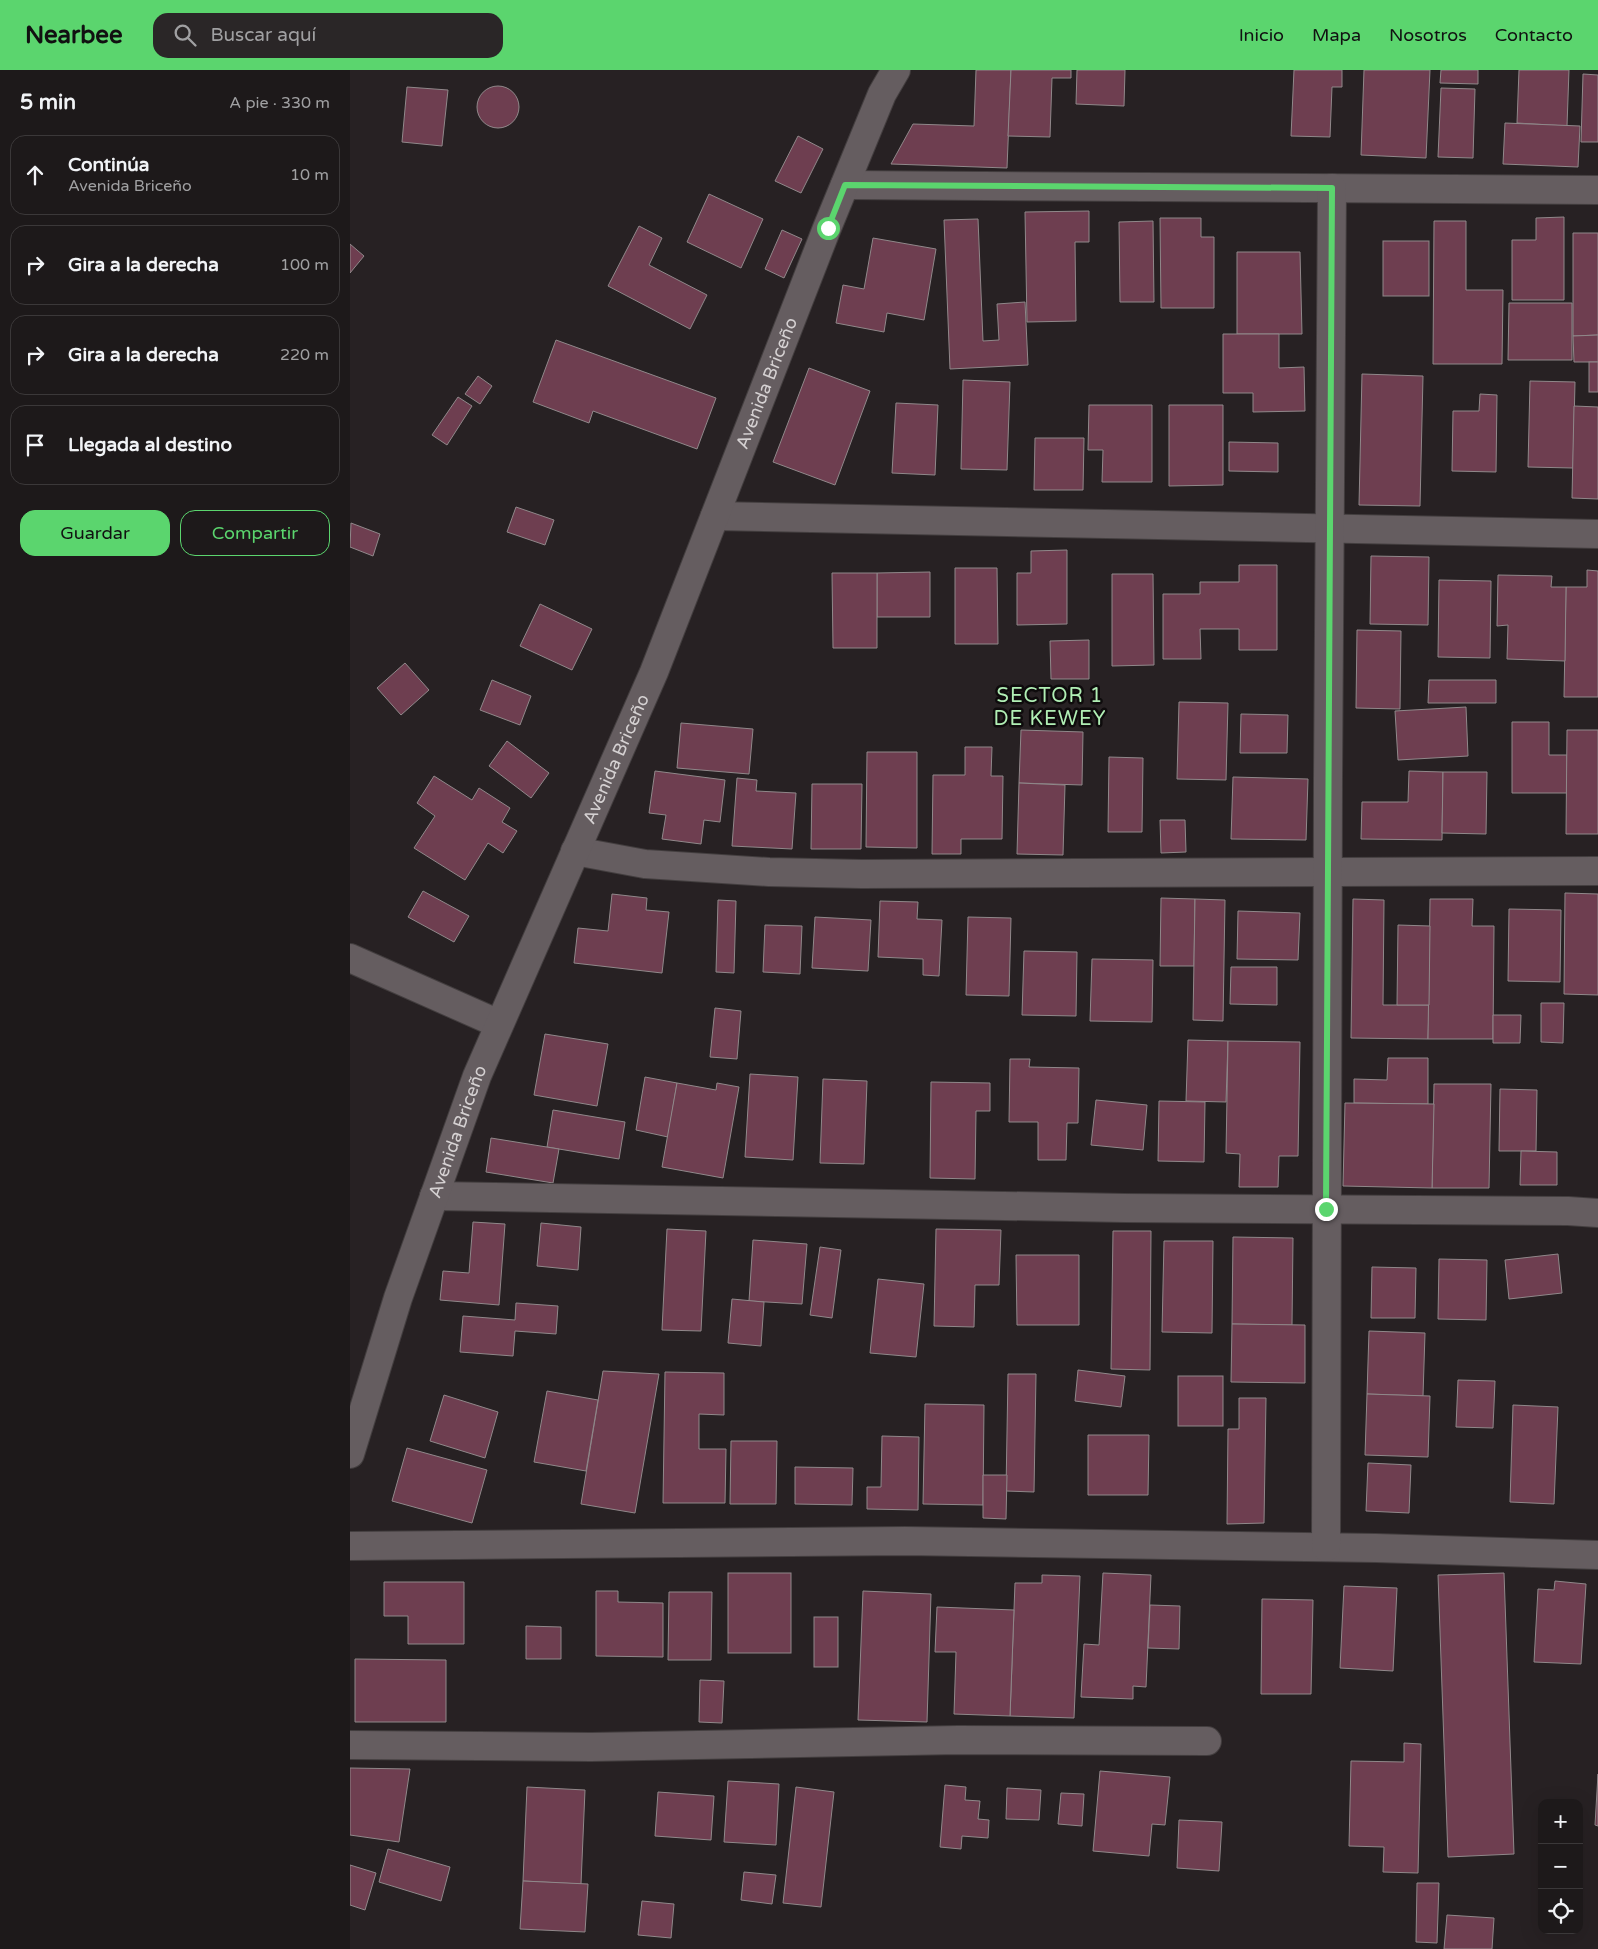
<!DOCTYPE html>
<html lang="es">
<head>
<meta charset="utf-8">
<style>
	:root { --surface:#1d191a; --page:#2a2627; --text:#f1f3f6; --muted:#a0a0a2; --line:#3b3839; --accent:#5bd56e }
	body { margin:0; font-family:"Varela Round",sans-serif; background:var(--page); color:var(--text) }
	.controls { position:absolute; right:15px; bottom:15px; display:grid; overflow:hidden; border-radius:10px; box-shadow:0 5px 20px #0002 }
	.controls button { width:45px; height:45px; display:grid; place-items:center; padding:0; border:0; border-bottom:1px solid var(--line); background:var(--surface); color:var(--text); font:25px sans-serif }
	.stop { position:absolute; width:15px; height:15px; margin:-11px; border:4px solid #5bd56e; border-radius:50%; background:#fff }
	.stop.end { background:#5bd56e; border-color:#fff; box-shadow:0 1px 5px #0008 }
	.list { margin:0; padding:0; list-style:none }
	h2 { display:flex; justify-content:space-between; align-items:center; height:65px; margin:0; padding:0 20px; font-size:21px }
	h2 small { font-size:16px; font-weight:400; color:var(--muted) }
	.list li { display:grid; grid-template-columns:32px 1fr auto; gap:15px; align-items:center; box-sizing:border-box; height:80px; margin:0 10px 10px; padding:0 10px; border:1px solid var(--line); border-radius:15px }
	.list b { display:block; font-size:19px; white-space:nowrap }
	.list p { margin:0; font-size:16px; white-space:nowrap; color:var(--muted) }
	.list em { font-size:16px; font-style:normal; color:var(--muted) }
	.actions { display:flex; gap:10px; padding:15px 20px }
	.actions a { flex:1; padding:11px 0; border:1px solid var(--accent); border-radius:15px; text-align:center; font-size:18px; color:var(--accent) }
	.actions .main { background:var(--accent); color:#111 }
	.icon { flex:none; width:28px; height:28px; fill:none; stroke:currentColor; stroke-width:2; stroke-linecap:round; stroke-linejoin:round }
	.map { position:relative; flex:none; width:1248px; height:1879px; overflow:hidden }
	header { display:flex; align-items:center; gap:30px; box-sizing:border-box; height:70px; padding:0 25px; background:var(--accent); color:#111 }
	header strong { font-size:24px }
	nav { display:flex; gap:28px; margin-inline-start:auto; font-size:18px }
	.search { width:350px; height:45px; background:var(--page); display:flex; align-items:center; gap:12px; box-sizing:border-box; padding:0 18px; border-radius:15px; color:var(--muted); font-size:19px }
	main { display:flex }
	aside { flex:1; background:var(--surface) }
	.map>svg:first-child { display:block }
	.building { fill:#6e3e50; stroke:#90888a }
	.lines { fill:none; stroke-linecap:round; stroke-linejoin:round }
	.street-casing { stroke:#433e3f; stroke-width:30 }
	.street { stroke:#655d60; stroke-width:28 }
	.route { stroke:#5bd56e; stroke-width:6 }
	.labels { text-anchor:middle; stroke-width:5; stroke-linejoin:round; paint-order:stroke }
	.street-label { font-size:18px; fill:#d5d1d2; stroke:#0e0b0c }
	.quarter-label { font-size:20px; letter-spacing:1px; fill:#b1efb5; stroke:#0e0b0c }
</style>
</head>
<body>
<header>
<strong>Nearbee</strong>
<div class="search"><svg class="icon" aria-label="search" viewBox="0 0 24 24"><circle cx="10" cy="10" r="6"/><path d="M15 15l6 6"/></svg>Buscar aquí</div>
<nav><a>Inicio</a><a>Mapa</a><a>Nosotros</a><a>Contacto</a></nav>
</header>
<main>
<aside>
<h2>5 min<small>A pie · 330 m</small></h2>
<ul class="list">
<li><svg class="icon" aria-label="ahead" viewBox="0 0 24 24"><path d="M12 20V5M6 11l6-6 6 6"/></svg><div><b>Continúa</b><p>Avenida Briceño</p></div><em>10 m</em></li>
<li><svg class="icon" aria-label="right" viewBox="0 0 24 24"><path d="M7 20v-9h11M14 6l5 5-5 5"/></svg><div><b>Gira a la derecha</b></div><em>100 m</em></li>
<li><svg class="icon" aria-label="right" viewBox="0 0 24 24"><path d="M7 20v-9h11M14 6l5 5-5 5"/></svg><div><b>Gira a la derecha</b></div><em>220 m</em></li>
<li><svg class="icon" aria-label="arrive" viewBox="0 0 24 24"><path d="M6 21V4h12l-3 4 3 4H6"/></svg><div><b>Llegada al destino</b></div></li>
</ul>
<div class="actions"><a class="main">Guardar</a><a>Compartir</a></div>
</aside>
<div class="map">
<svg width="1248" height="1879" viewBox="0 0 1248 1879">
	<rect width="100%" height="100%" fill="#272123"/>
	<!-- building -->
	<g class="building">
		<polygon points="626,0 661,0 657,98 541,94 563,54 624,56"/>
		<polygon points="661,0 721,0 721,8 702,8 700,67 658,66"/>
		<polygon points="727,0 775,0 774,36 726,34"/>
		<polygon points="944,0 992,0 992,17 982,17 980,67 941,66"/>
		<polygon points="1014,0 1080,0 1076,88 1011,85"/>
		<polygon points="1091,0 1128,0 1128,14 1090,13"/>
		<polygon points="1169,0 1219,0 1217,56 1167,53"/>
		<polygon points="1233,4 1248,5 1248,72 1231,72"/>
		<circle cx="148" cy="37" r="21"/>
		<polygon points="57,17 98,20 92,76 52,72"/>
		<polygon points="1091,18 1125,19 1123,88 1088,87"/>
		<polygon points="1155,53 1230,56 1228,97 1153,94"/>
		<polygon points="448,66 473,79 451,123 425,111"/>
		<polygon points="359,124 413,149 391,198 337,172"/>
		<polygon points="739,141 739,172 725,172 726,251 677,252 675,142"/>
		<polygon points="1214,147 1214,230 1162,230 1162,170 1186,170 1186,148"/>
		<polygon points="810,148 851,148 851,167 864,167 864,238 811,238"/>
		<polygon points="628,149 633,271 649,270 647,234 675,232 678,295 600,299 594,150"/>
		<polygon points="803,151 804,232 770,232 769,152"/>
		<polygon points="1084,151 1116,151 1116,220 1153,220 1152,294 1083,294"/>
		<polygon points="289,156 312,168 299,195 357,225 340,259 258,216"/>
		<polygon points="432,160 452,169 434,208 415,199"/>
		<polygon points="1223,163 1248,163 1248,265 1223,266"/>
		<polygon points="523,168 586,179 574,250 537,243 534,262 486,253 493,215 514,219"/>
		<rect x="1033" y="171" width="46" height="55"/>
		<polygon points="0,174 14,186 0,203"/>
		<polygon points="887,182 950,182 952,264 887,264"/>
		<polygon points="1159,233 1222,233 1222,290 1158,290"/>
		<polygon points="873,264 929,264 929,298 954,297 955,341 903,342 903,323 873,323"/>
		<polygon points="1248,265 1248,292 1224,292 1223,266"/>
		<polygon points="206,270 366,328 347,379 243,341 239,353 183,332"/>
		<rect x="1239" y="292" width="9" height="30"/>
		<polygon points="459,298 520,321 485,415 423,392"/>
		<polygon points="1012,304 1073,306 1070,436 1009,435"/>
		<polygon points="128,306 142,316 130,334 115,324"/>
		<polygon points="613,310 660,312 657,400 611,399"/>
		<polygon points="1180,311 1225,312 1223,398 1178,397"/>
		<polygon points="1130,324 1147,325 1146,402 1102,401 1103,341 1129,341"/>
		<polygon points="108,327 122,336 97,375 82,365"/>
		<polygon points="546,333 588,335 585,405 542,403"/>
		<polygon points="739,335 802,335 802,412 752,412 753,380 738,380"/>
		<polygon points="819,335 873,335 873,415 819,416"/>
		<polygon points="1224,336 1248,337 1248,429 1222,428"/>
		<polygon points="685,368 734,368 733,420 684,420"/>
		<polygon points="879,372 928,373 928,402 879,401"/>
		<polygon points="166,437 204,450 195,475 157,462"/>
		<polygon points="1,453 30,464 23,486 0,477"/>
		<polygon points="717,480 717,554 667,555 667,503 681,503 681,481"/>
		<polygon points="1021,486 1079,487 1078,555 1020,554"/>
		<polygon points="889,495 927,495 927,580 889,580 889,559 850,559 851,589 813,589 813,524 850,524 850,512 889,512"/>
		<polygon points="605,498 647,498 648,574 605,574"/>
		<polygon points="1237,500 1248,501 1248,627 1214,627 1216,517 1237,517"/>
		<polygon points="580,502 580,547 527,547 527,503"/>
		<polygon points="482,503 527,503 527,578 483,578"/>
		<polygon points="762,504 803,504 804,595 762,596"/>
		<polygon points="1148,505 1202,506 1201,517 1216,517 1215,591 1157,589 1158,555 1147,556"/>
		<polygon points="1089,510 1141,511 1140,588 1088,587"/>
		<polygon points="190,534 242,559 222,600 170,576"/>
		<polygon points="1007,560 1051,561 1050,639 1006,638"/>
		<polygon points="739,570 739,609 701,609 700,571"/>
		<polygon points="55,593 79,620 51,645 27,618"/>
		<polygon points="142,610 181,626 170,655 130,640"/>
		<polygon points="1079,610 1146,610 1146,633 1078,633"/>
		<polygon points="829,632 878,633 876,710 827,709"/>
		<polygon points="1116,637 1118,686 1048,690 1045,641"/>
		<polygon points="891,644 938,645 937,683 890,683"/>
		<polygon points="1162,652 1199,652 1199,685 1217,685 1217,723 1162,723"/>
		<polygon points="331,653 403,659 399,704 327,698"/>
		<polygon points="671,660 733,662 732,715 669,713"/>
		<polygon points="1217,660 1248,660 1248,764 1216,764"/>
		<polygon points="157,671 199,703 181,728 139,696"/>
		<polygon points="615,677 642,677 641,706 653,706 652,769 611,769 611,784 582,784 583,705 615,705"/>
		<polygon points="517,682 567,682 567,778 516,777"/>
		<polygon points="759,687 793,688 792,762 758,762"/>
		<polygon points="305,701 375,710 370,752 354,750 351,774 312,769 316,745 299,743"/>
		<polygon points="1059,701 1093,702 1092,770 1011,769 1012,732 1058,732"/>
		<polygon points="1093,702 1137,702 1136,764 1092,763"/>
		<polygon points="84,706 122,730 129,718 160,738 152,752 167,761 153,783 138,773 115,810 64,778 85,746 67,733"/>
		<polygon points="883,707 958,709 956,770 881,769"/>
		<polygon points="387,708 407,710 406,721 446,723 442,779 382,776"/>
		<polygon points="669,713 715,715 713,785 667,784"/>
		<polygon points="462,714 512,714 511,779 461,779"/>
		<polygon points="810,750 835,750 836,782 811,783"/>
		<polygon points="73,821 119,846 104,872 58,847"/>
		<polygon points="1215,823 1248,824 1248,925 1214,924"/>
		<polygon points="262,824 297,828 296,840 319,842 312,903 224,893 228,858 258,861"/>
		<polygon points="811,828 845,829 844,896 810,896"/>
		<polygon points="845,829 875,830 873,951 843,950"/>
		<polygon points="1003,829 1034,830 1033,935 1079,935 1078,969 1001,968"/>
		<polygon points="1080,829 1123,829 1122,856 1144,856 1143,969 1078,969"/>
		<polygon points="368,830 386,831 384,903 366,902"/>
		<polygon points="530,831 568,832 567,849 592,850 589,906 573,905 573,889 528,887"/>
		<polygon points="1159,839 1211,840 1210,912 1158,911"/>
		<polygon points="888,841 950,843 948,890 887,889"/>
		<polygon points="465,847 521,850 518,901 462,898"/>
		<polygon points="618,847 661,848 659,926 616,925"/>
		<polygon points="415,855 452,856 450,904 413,902"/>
		<polygon points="1048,855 1080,856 1079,935 1047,935"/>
		<polygon points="674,881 727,882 726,946 672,945"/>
		<polygon points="742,889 803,890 802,952 740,951"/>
		<polygon points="881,897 927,897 927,935 880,934"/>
		<polygon points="1191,933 1214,933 1213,973 1191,972"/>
		<polygon points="365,938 391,941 387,989 360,987"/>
		<polygon points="1143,945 1171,945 1170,973 1143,973"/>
		<polygon points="195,964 258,974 247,1036 184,1025"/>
		<polygon points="838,970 878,971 876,1032 836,1031"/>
		<polygon points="878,971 950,972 948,1086 929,1086 928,1117 889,1117 890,1084 876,1083"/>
		<polygon points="1038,988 1078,988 1078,1034 1004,1033 1004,1009 1037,1010"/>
		<polygon points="660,989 680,989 679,997 729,998 728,1053 717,1053 716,1090 688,1090 688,1052 659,1052"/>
		<polygon points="400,1004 448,1007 443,1090 395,1087"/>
		<polygon points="295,1007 327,1013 318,1067 286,1060"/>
		<polygon points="473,1009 517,1011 514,1094 470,1093"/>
		<polygon points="581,1012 640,1013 640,1041 626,1041 625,1109 580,1108"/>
		<polygon points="327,1013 366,1020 367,1013 389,1017 373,1108 312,1097"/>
		<polygon points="1084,1014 1141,1014 1139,1118 1082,1118"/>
		<polygon points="1150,1019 1187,1020 1186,1081 1149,1081"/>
		<polygon points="746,1030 797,1035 793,1080 741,1075"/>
		<polygon points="809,1031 855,1032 854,1092 808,1091"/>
		<polygon points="995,1033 1084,1034 1082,1118 993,1116"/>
		<polygon points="203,1040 275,1052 269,1089 197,1077"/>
		<polygon points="141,1068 209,1079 203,1113 136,1102"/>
		<polygon points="1171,1081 1207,1082 1207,1115 1170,1115"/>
		<polygon points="123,1152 155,1154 149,1235 90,1230 93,1201 119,1203"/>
		<polygon points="191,1153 231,1157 228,1200 187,1196"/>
		<polygon points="317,1159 356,1161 351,1261 312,1260"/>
		<polygon points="586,1159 651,1160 649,1215 625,1215 624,1257 584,1256"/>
		<polygon points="763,1161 801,1161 800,1300 761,1299"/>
		<polygon points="883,1167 943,1168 942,1255 882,1254"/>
		<polygon points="403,1170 457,1174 452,1234 399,1231"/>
		<polygon points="814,1171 863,1171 862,1263 812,1262"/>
		<polygon points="470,1177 491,1180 482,1248 460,1245"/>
		<polygon points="1208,1184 1212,1223 1159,1229 1155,1190"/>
		<polygon points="666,1185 729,1185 729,1255 667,1255"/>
		<polygon points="1089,1189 1137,1190 1136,1250 1088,1249"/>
		<polygon points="1022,1197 1066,1198 1065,1248 1021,1248"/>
		<polygon points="528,1209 574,1214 566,1287 520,1283"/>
		<polygon points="382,1229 414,1232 411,1276 378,1273"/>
		<polygon points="166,1233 208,1236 206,1264 165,1261 163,1286 110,1282 113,1246 165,1250"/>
		<polygon points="882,1254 955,1255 955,1313 881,1312"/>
		<polygon points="1019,1261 1075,1263 1073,1326 1017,1324"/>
		<polygon points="728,1300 775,1306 771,1337 725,1331"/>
		<polygon points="253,1301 309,1304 285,1443 231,1434"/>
		<polygon points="315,1302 374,1303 374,1345 349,1344 349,1379 376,1379 375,1433 313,1433"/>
		<polygon points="658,1304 686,1304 684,1422 656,1421"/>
		<rect x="828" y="1306" width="45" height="50"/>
		<polygon points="1108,1310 1145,1311 1143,1358 1106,1357"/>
		<polygon points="197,1321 248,1330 236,1401 184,1392"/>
		<polygon points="1017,1324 1080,1326 1078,1387 1015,1385"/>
		<polygon points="94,1325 148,1342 135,1388 80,1371"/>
		<polygon points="889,1328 916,1328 914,1453 877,1454 878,1359 889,1359"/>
		<polygon points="575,1334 634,1335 633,1435 573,1434"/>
		<polygon points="1163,1335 1208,1337 1204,1434 1160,1432"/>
		<polygon points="738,1365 799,1365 798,1425 738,1425"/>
		<polygon points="532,1366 569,1367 568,1440 517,1439 517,1417 531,1417"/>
		<polygon points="381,1371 427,1371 426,1434 380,1434"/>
		<polygon points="57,1378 137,1400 122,1453 42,1431"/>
		<polygon points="1018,1393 1061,1395 1059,1443 1016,1441"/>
		<polygon points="445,1397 503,1398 502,1435 445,1434"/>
		<polygon points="633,1405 657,1405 656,1449 633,1448"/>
		<rect x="378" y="1503" width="63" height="80"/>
		<polygon points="753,1503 801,1505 796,1617 783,1616 783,1629 731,1627 734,1574 749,1575"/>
		<polygon points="1154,1503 1164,1784 1098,1787 1088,1505"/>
		<polygon points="692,1505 730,1506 724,1648 660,1646 665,1513 692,1513"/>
		<polygon points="1205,1511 1236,1514 1231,1594 1184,1592 1188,1519 1204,1520"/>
		<polygon points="34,1512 114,1512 114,1574 58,1574 58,1546 34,1546"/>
		<polygon points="994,1516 1047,1518 1043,1601 990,1598"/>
		<polygon points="246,1521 268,1521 268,1532 313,1533 313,1587 246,1586"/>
		<polygon points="513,1521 581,1524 577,1652 508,1650"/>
		<polygon points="319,1522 362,1522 361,1590 318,1590"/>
		<polygon points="912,1529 963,1530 961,1624 911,1624"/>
		<polygon points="800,1535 830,1536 829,1579 798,1578"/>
		<polygon points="587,1537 664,1540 660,1646 604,1644 606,1582 585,1582"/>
		<rect x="464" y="1547" width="24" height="50"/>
		<polygon points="176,1556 211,1557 211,1589 176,1589"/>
		<polygon points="5,1589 96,1590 96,1652 5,1652"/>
		<polygon points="350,1610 374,1611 372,1653 349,1652"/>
		<polygon points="1054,1673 1071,1674 1068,1803 1033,1802 1034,1777 999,1776 1001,1691 1054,1692"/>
		<polygon points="0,1698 60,1699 49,1772 0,1765"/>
		<polygon points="750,1701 820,1707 815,1755 802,1754 799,1786 743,1781"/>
		<polygon points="1248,1704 1248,1756 1245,1755"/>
		<polygon points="378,1711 429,1714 426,1775 374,1772"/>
		<polygon points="595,1715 616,1717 615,1730 630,1731 628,1749 639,1750 638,1768 612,1766 611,1779 590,1777"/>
		<polygon points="177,1717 235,1720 231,1814 173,1811"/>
		<polygon points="446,1717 484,1722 471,1837 433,1833"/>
		<polygon points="657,1718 691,1720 689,1750 656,1749"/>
		<polygon points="308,1722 364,1726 361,1770 305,1766"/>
		<polygon points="711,1723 734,1724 732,1756 708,1754"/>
		<polygon points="829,1750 872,1752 869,1801 827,1798"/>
		<polygon points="38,1779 100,1797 91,1831 29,1812"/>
		<polygon points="0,1795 26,1803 15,1840 0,1835"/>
		<polygon points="394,1802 426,1805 422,1834 391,1830"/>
		<polygon points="173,1811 238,1814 235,1862 170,1859"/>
		<polygon points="1067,1813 1089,1813 1087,1873 1066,1872"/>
		<polygon points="292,1831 324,1834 321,1868 288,1865"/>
		<polygon points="1097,1845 1144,1848 1142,1879 1094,1879"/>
	</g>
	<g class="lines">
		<defs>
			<g id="street">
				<polyline points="495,115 1248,120"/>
				<polyline points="365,446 1248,464"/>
				<polyline points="225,781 295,794 419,802 512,804 1248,801"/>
				<polyline points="0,888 149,954"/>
				<polyline points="84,1126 775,1138 1218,1141 1248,1143"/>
				<path id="s1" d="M0,1384L48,1228L127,1006L304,602L477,158L532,24L546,0"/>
				<polyline points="0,1476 555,1471 1026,1478 1248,1485"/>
				<polyline points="976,1477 978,709 982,118"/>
				<polyline points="0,1675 241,1677 608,1670 857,1671"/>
			</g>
		</defs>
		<!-- street casing -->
		<use href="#street" class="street-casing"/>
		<!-- street -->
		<use href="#street" class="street"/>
	</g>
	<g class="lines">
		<!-- route -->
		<polyline class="route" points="478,158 495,115 982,118 976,1139"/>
	</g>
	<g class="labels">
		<!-- street labels -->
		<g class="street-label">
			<text dy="6" stroke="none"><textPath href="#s1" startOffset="1150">Avenida Briceño</textPath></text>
			<text dy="6" stroke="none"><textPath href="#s1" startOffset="745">Avenida Briceño</textPath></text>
			<text dy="6" stroke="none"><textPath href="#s1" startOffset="340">Avenida Briceño</textPath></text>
		</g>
		<!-- quarter labels -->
		<g class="quarter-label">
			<text x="700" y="632">SECTOR 1<tspan x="700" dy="23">DE KEWEY</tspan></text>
		</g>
	</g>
</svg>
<div class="controls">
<button>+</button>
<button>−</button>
<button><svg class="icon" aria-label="locate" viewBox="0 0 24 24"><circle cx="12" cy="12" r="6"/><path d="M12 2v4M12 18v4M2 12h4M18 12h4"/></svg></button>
</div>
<div class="stop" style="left:478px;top:158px"></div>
<div class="stop end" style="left:976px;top:1139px"></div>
</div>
</main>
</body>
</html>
